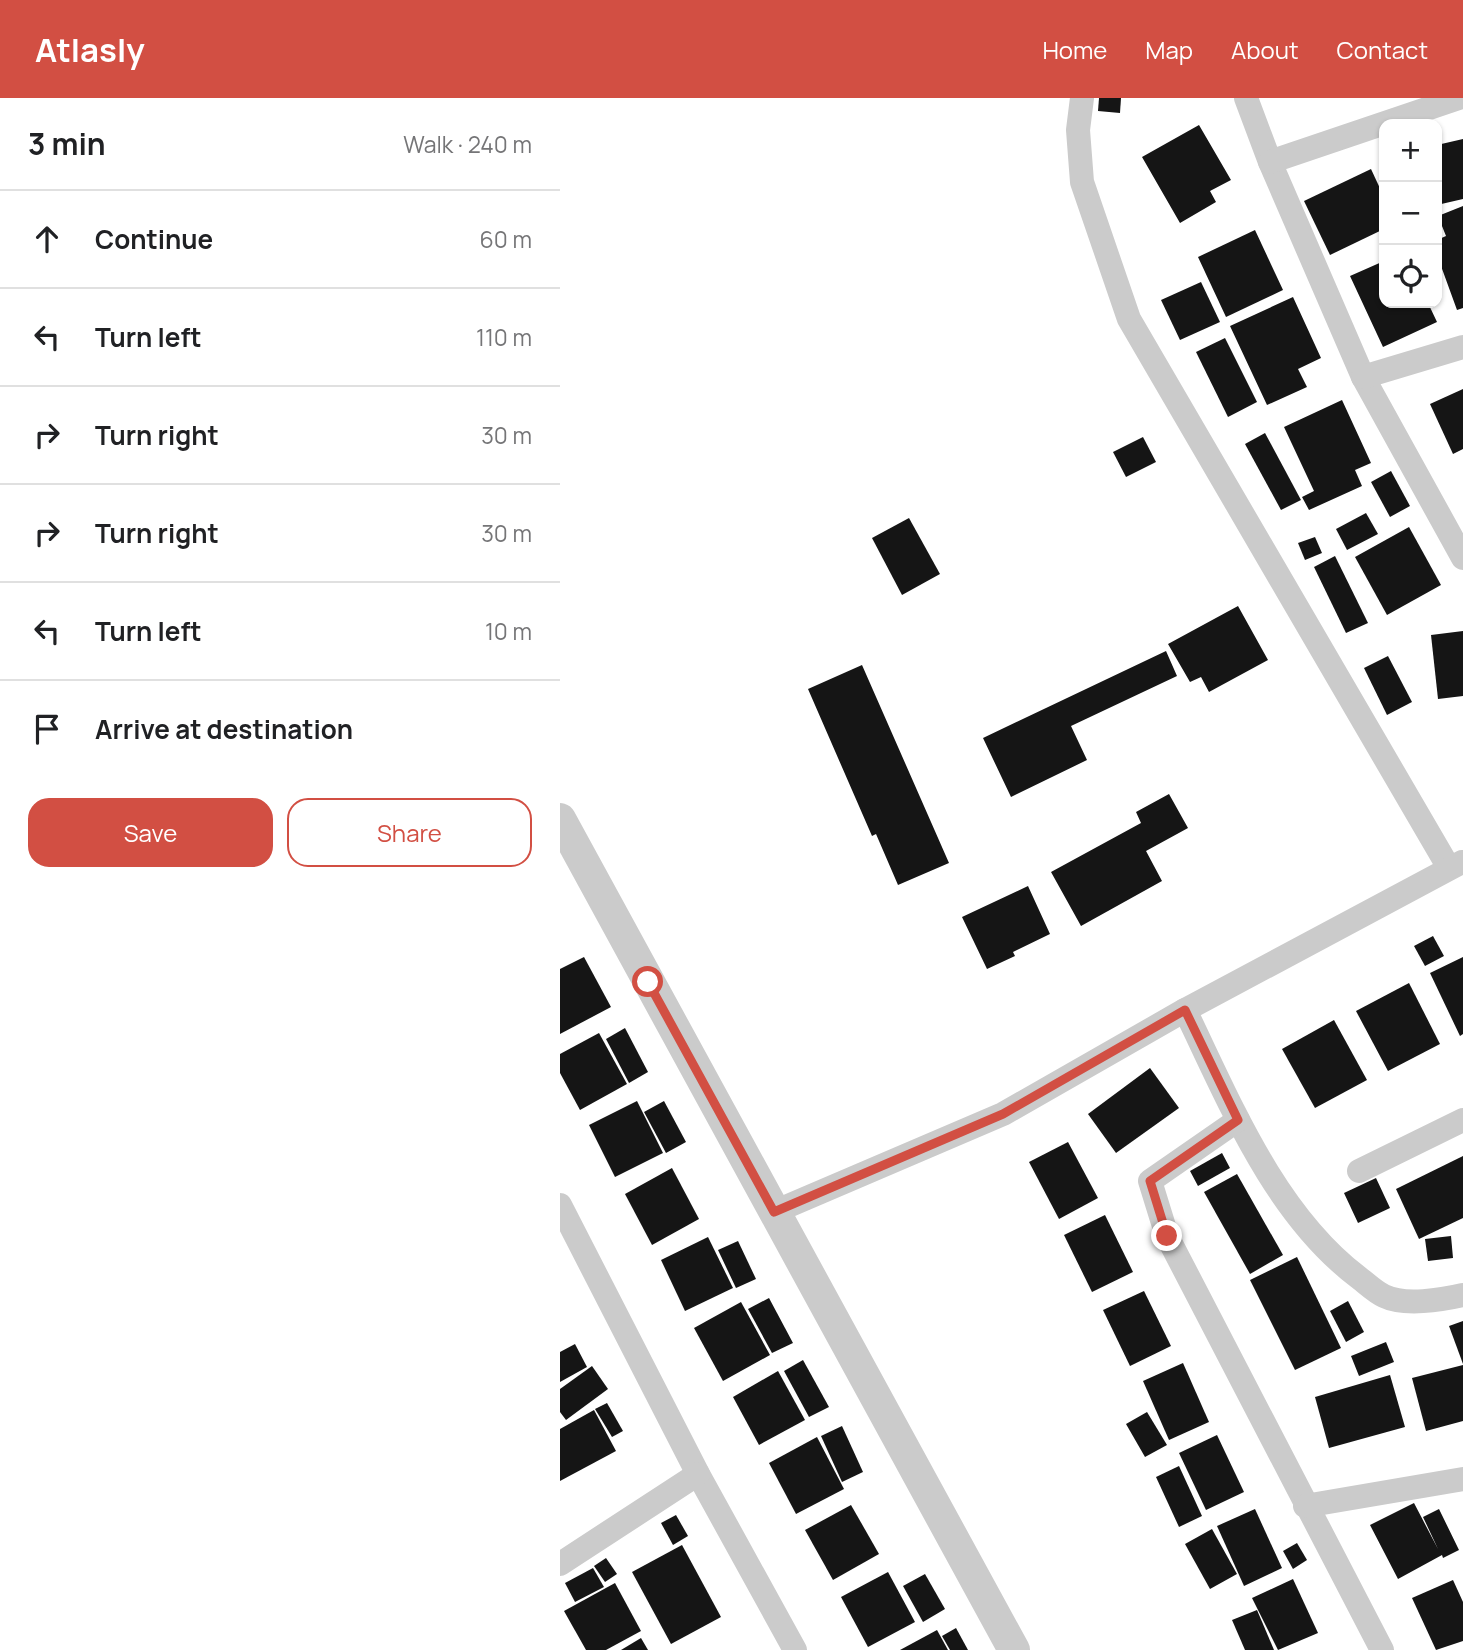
<!DOCTYPE html>
<html lang="en">
<head>
<meta charset="utf-8">
<style>
	:root { --surface:#fff; --page:#f2f2f2; --text:#202124; --muted:#757577; --line:#e0e0e0; --accent:#d24f43 }
	body { margin:0; font-family:Manrope,sans-serif; background:var(--page); color:var(--text) }
	.controls { position:absolute; right:21px; top:21px; display:grid; overflow:hidden; border-radius:14px; box-shadow:0 2px 5px #0004 }
	.controls button { width:63px; height:63px; display:grid; place-items:center; padding:0; border:0; border-bottom:2px solid var(--line); background:var(--surface); color:var(--text); font:35px sans-serif }
	.stop { position:absolute; width:21px; height:21px; margin:-16px; border:5px solid #d24f43; border-radius:50%; background:#fff }
	.stop.end { background:#d24f43; border-color:#fff; box-shadow:0 2px 7px #0008 }
	.list { margin:0; padding:0; list-style:none }
	h2 { display:flex; justify-content:space-between; align-items:center; height:91px; margin:0; padding:0 28px; font-size:30px }
	h2 small { font-size:23px; font-weight:400; color:var(--muted) }
	.list li { display:grid; grid-template-columns:46px 1fr auto; gap:21px; align-items:center; box-sizing:border-box; height:98px; padding:0 28px; border-top:2px solid var(--line) }
	.list b { display:block; font-size:26px; white-space:nowrap }
	.list em { font-size:23px; font-style:normal; color:var(--muted) }
	.actions { display:flex; gap:14px; padding:21px 28px }
	.actions a { flex:1; padding:16px 0; border:2px solid var(--accent); border-radius:21px; text-align:center; font-size:24px; color:var(--accent) }
	.actions .main { background:var(--accent); color:#fff }
	.icon { flex:none; width:38px; height:38px; fill:none; stroke:currentColor; stroke-width:2; stroke-linecap:round; stroke-linejoin:round }
	.map { position:relative; flex:none; width:903px; height:1552px; overflow:hidden }
	header { display:flex; align-items:center; gap:42px; box-sizing:border-box; height:98px; padding:0 35px; background:var(--accent); color:#fff }
	header strong { font-size:33px }
	nav { display:flex; gap:38px; margin-inline-start:auto; font-size:24px }
	main { display:flex }
	aside { flex:1; background:var(--surface) }
	.map>svg:first-child { display:block }
	.building { fill:#151515 }
	.lines { fill:none; stroke-linecap:round; stroke-linejoin:round }
	.minor { stroke:#cbcbcb; stroke-width:24 }
	.tertiary { stroke:#cbcbcb; stroke-width:32 }
	.route { stroke:#d24f43; stroke-width:9 }
</style>
</head>
<body>
<header>
<strong>Atlasly</strong>
<nav><a>Home</a><a>Map</a><a>About</a><a>Contact</a></nav>
</header>
<main>
<aside>
<h2>3 min<small>Walk · 240 m</small></h2>
<ul class="list">
<li><svg class="icon" aria-label="ahead" viewBox="0 0 24 24"><path d="M12 20V5M6 11l6-6 6 6"/></svg><div><b>Continue</b></div><em>60 m</em></li>
<li><svg class="icon" aria-label="left" viewBox="0 0 24 24"><path d="M17 20v-9H6M10 6l-5 5 5 5"/></svg><div><b>Turn left</b></div><em>110 m</em></li>
<li><svg class="icon" aria-label="right" viewBox="0 0 24 24"><path d="M7 20v-9h11M14 6l5 5-5 5"/></svg><div><b>Turn right</b></div><em>30 m</em></li>
<li><svg class="icon" aria-label="right" viewBox="0 0 24 24"><path d="M7 20v-9h11M14 6l5 5-5 5"/></svg><div><b>Turn right</b></div><em>30 m</em></li>
<li><svg class="icon" aria-label="left" viewBox="0 0 24 24"><path d="M17 20v-9H6M10 6l-5 5 5 5"/></svg><div><b>Turn left</b></div><em>10 m</em></li>
<li><svg class="icon" aria-label="arrive" viewBox="0 0 24 24"><path d="M6 21V4h12l-3 4 3 4H6"/></svg><div><b>Arrive at destination</b></div></li>
</ul>
<div class="actions"><a class="main">Save</a><a>Share</a></div>
</aside>
<div class="map">
<svg width="903" height="1552" viewBox="0 0 903 1552">
	<rect width="100%" height="100%" fill="#fff"/>
	<!-- building -->
	<g class="building">
		<polygon points="539,0 561,0 560,15 538,13"/>
		<polygon points="639,27 671,82 650,93 656,104 620,125 582,59"/>
		<polygon points="903,41 903,101 877,107 877,47"/>
		<polygon points="811,71 824,99 824,131 770,157 744,103"/>
		<polygon points="903,108 903,210 897,212 877,157 877,142 886,138 878,118"/>
		<polygon points="695,132 723,192 666,219 638,159"/>
		<polygon points="824,163 824,205 868,205 877,224 823,249 790,178"/>
		<polygon points="641,184 660,224 620,242 601,202"/>
		<polygon points="733,199 761,260 738,271 747,289 707,307 670,228"/>
		<polygon points="665,240 697,304 668,319 636,254"/>
		<polygon points="903,291 903,351 893,356 870,306"/>
		<polygon points="782,302 811,365 795,372 802,388 749,412 742,399 754,393 724,329"/>
		<polygon points="705,335 741,402 721,412 685,346"/>
		<polygon points="583,339 596,364 566,379 553,354"/>
		<polygon points="831,373 850,408 830,419 811,384"/>
		<polygon points="806,415 818,436 787,452 776,431"/>
		<polygon points="349,420 380,476 342,497 312,440"/>
		<polygon points="849,429 881,487 827,517 795,459"/>
		<polygon points="755,439 762,455 745,462 738,445"/>
		<polygon points="775,458 808,525 786,535 754,469"/>
		<polygon points="678,508 708,562 649,594 641,579 630,584 608,546"/>
		<polygon points="903,533 903,598 878,601 871,537"/>
		<polygon points="606,553 617,578 511,628 527,662 451,699 423,640"/>
		<polygon points="828,558 852,604 827,617 804,570"/>
		<polygon points="302,567 389,765 338,787 316,736 312,738 248,591"/>
		<polygon points="609,696 628,730 586,753 602,783 521,828 491,774 581,725 576,714"/>
		<polygon points="468,788 490,836 453,854 455,858 427,871 402,819"/>
		<polygon points="873,838 884,858 865,868 854,848"/>
		<polygon points="24,859 51,909 0,936 0,871"/>
		<polygon points="903,859 903,936 900,938 870,875"/>
		<polygon points="849,885 880,946 828,973 796,913"/>
		<polygon points="774,922 807,982 755,1010 722,951"/>
		<polygon points="65,930 88,974 69,985 46,941"/>
		<polygon points="39,935 67,986 20,1012 0,975 0,956"/>
		<polygon points="590,970 619,1010 556,1055 528,1016"/>
		<polygon points="77,1003 103,1055 55,1079 29,1027"/>
		<polygon points="104,1003 126,1044 106,1055 84,1014"/>
		<polygon points="508,1044 538,1100 499,1121 469,1064"/>
		<polygon points="662,1055 670,1070 638,1088 630,1073"/>
		<polygon points="903,1058 903,1120 859,1141 836,1091"/>
		<polygon points="112,1070 139,1121 92,1147 65,1096"/>
		<polygon points="677,1076 723,1157 690,1176 644,1094"/>
		<polygon points="816,1080 830,1110 798,1125 784,1095"/>
		<polygon points="545,1117 573,1174 532,1194 504,1137"/>
		<polygon points="891,1138 893,1160 868,1163 865,1141"/>
		<polygon points="148,1139 173,1190 125,1213 101,1162"/>
		<polygon points="178,1143 196,1181 176,1190 158,1152"/>
		<polygon points="737,1159 781,1250 735,1272 690,1182"/>
		<polygon points="584,1193 611,1248 570,1268 543,1212"/>
		<polygon points="209,1200 233,1245 212,1255 188,1211"/>
		<polygon points="788,1203 804,1234 786,1244 770,1213"/>
		<polygon points="181,1204 210,1257 163,1283 134,1230"/>
		<polygon points="903,1223 903,1266 889,1228"/>
		<polygon points="826,1244 834,1264 799,1278 791,1258"/>
		<polygon points="15,1246 27,1269 0,1284 0,1254"/>
		<polygon points="243,1262 269,1309 249,1319 224,1273"/>
		<polygon points="623,1265 649,1324 609,1342 583,1283"/>
		<polygon points="903,1267 903,1323 866,1333 852,1280"/>
		<polygon points="32,1268 48,1291 6,1322 0,1314 0,1291"/>
		<polygon points="218,1273 245,1322 199,1347 173,1299"/>
		<polygon points="830,1277 845,1329 769,1350 755,1299"/>
		<polygon points="47,1305 63,1333 52,1339 35,1311"/>
		<polygon points="34,1312 56,1353 0,1383 0,1331"/>
		<polygon points="587,1314 607,1347 585,1359 566,1326"/>
		<polygon points="282,1328 303,1374 282,1384 261,1338"/>
		<polygon points="657,1337 684,1394 646,1412 619,1355"/>
		<polygon points="257,1339 284,1391 236,1416 209,1365"/>
		<polygon points="619,1368 642,1418 619,1429 596,1379"/>
		<polygon points="854,1405 878,1451 863,1419 879,1411 899,1452 883,1460 882,1457 838,1481 810,1427"/>
		<polygon points="291,1407 319,1456 273,1482 245,1432"/>
		<polygon points="695,1411 722,1470 684,1488 657,1428"/>
		<polygon points="116,1417 128,1438 113,1447 101,1425"/>
		<polygon points="652,1431 677,1476 650,1491 625,1446"/>
		<polygon points="737,1445 747,1462 733,1471 723,1453"/>
		<polygon points="122,1447 161,1519 111,1546 72,1474"/>
		<polygon points="46,1460 57,1476 45,1484 34,1468"/>
		<polygon points="33,1470 44,1489 15,1504 5,1485"/>
		<polygon points="328,1474 355,1524 308,1549 281,1499"/>
		<polygon points="365,1476 385,1511 363,1524 343,1488"/>
		<polygon points="733,1481 758,1535 718,1552 692,1500"/>
		<polygon points="893,1482 903,1504 903,1543 876,1552 852,1500"/>
		<polygon points="55,1485 81,1533 46,1552 26,1552 4,1513"/>
		<polygon points="697,1512 714,1552 685,1552 672,1522"/>
		<polygon points="396,1530 408,1552 390,1552 382,1538"/>
		<polygon points="377,1532 388,1552 340,1552"/>
		<polygon points="81,1540 88,1552 61,1552"/>
	</g>
	<g class="lines">
		<!-- minor -->
		<g class="minor">
			<polyline points="522,0 518,32 522,84 569,221 889,770"/>
			<polyline points="686,0 710,64 803,279 903,460"/>
			<polyline points="710,64 899,0"/>
			<polyline points="803,279 903,249"/>
			<path d="M625,912C670,1005 714,1115 798,1179C806,1185 815,1194 824,1198C844,1208 882,1202 903,1197"/>
			<polyline points="678,1022 590,1083 607,1138 822,1552"/>
			<polyline points="799,1073 903,1022"/>
			<polyline points="0,1107 138,1376 235,1552"/>
			<polyline points="214,1114 443,1016 625,912 902,764"/>
			<polyline points="745,1408 903,1381"/>
			<polyline points="0,1466 138,1376"/>
		</g>
		<!-- tertiary -->
		<polyline class="tertiary" points="0,721 454,1552"/>
	</g>
	<g class="lines">
		<!-- route -->
		<polyline class="route" points="88,884 214,1114 443,1016 625,912 678,1022 590,1083 607,1138"/>
	</g>
</svg>
<div class="controls">
<button>+</button>
<button>−</button>
<button><svg class="icon" aria-label="locate" viewBox="0 0 24 24"><circle cx="12" cy="12" r="6"/><path d="M12 2v4M12 18v4M2 12h4M18 12h4"/></svg></button>
</div>
<div class="stop" style="left:88px;top:884px"></div>
<div class="stop end" style="left:607px;top:1138px"></div>
</div>
</main>
</body>
</html>
